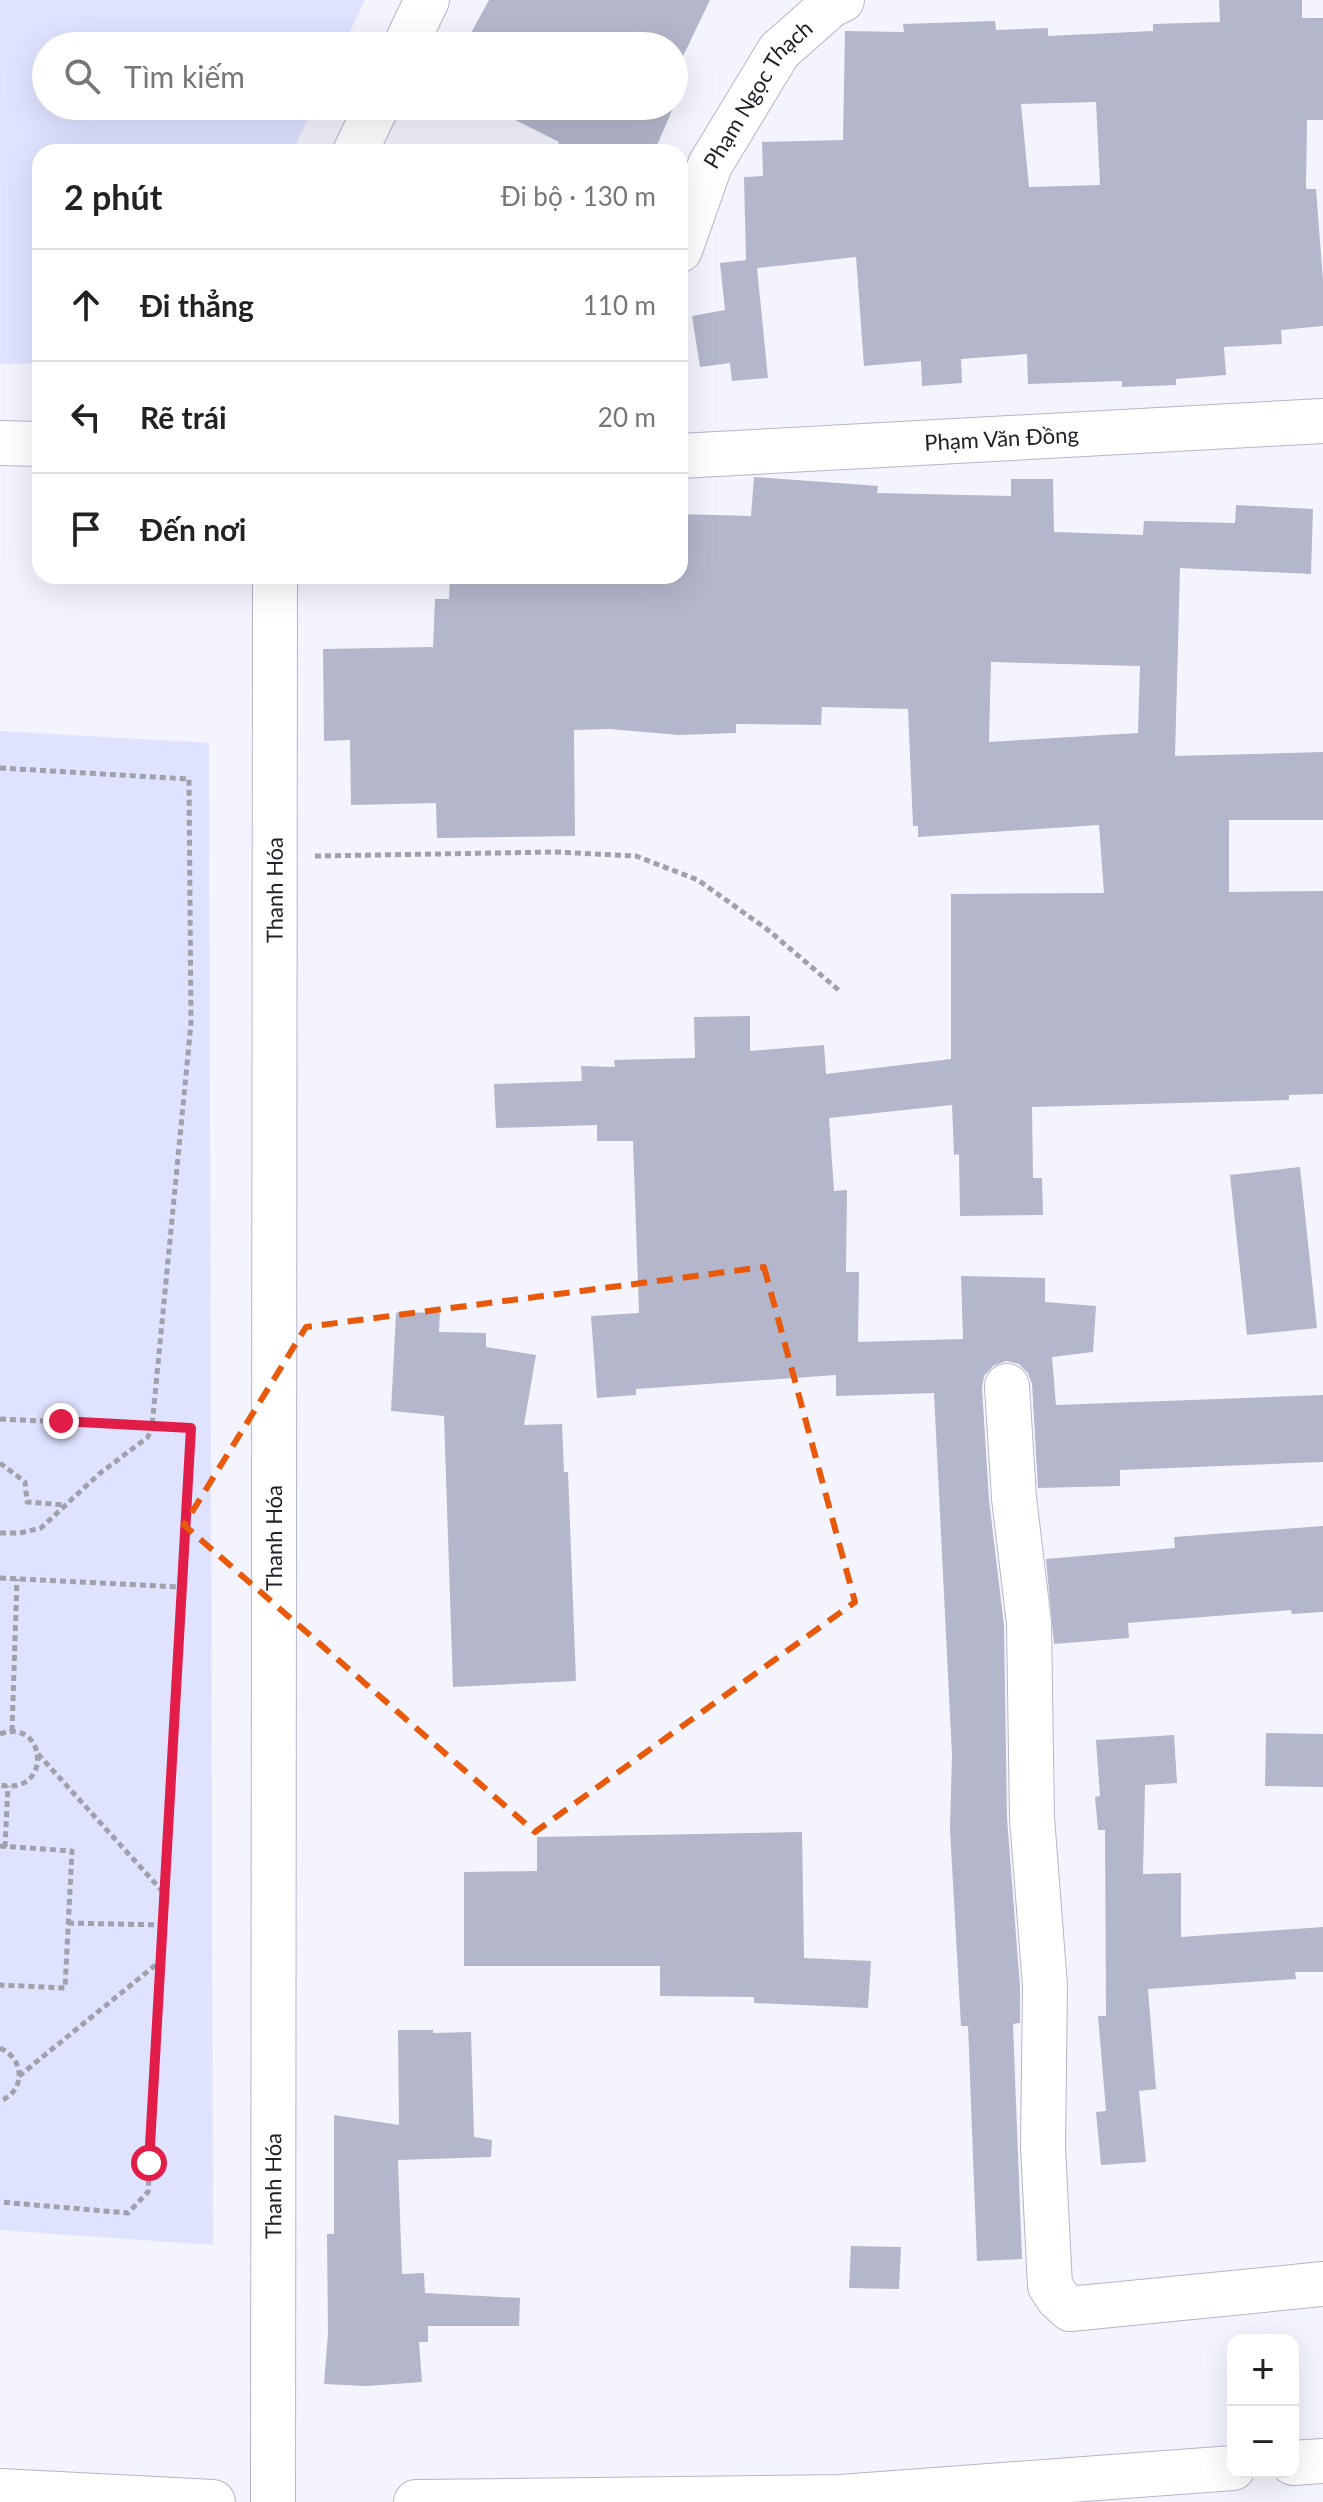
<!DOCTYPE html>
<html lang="vi">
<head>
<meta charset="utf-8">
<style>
	:root { --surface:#fff; --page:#f6f6f6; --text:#222; --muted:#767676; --line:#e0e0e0 }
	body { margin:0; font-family:Lato,sans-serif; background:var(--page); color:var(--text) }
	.controls { position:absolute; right:24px; bottom:24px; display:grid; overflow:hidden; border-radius:16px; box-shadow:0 8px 32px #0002 }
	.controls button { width:72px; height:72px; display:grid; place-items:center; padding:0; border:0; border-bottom:2px solid var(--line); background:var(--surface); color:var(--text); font:40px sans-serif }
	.stop { position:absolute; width:24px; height:24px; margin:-18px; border:6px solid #e11d48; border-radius:50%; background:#fff }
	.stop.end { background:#e11d48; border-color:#fff; box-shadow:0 2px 8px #0008 }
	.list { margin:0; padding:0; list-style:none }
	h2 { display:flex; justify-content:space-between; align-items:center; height:104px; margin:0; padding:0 32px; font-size:34px }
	h2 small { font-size:26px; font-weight:400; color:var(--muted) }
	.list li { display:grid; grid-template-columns:52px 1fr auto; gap:24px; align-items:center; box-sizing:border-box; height:112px; padding:0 32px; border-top:2px solid var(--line) }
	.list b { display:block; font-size:30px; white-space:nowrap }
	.list em { font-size:26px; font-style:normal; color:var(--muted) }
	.icon { flex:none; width:44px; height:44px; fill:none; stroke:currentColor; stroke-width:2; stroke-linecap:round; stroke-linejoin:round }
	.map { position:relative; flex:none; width:1323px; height:2502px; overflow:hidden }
	.search { position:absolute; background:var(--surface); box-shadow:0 8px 32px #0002; left:32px; top:32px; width:656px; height:88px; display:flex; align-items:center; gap:20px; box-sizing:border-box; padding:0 28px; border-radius:44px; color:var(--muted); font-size:30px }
	.panel { position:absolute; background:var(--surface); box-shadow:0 8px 32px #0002; left:32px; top:144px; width:656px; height:440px; border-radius:24px }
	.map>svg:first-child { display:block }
	.green { fill:#dfe3ff }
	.building { fill:#b4b7cb; fill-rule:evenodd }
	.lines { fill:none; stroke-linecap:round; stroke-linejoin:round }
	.minor-casing { stroke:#b4b6ca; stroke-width:46 }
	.secondary-casing { stroke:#b4b6ca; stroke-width:46 }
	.path { stroke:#a0a1aa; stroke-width:5; stroke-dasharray:6 4; stroke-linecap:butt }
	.minor { stroke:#fff; stroke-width:44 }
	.secondary { stroke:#fff; stroke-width:44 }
	.route { stroke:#e11d48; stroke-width:10 }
	.marked { fill:none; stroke:#e8590c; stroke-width:6; stroke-dasharray:16 10; stroke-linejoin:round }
	.labels { text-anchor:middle; stroke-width:6; stroke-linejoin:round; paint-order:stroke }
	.street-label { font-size:22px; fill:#202129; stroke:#f3f4fd }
</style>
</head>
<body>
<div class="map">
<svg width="1323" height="2502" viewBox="0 0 1323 2502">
	<rect width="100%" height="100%" fill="#f3f4fd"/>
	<!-- green -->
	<g class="green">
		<polygon points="0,0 365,0 343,46 46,46 46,106 314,106 292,152 40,152 40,363 0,364"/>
		<polygon points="0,731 209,743 213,2245 0,2230"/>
	</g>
	<!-- building -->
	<g class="building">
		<polygon points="489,0 710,0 674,75 674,46 464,46"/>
		<path d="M1219,0H1302V18H1323V120H1307L1306,189H1316L1323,280V326L1281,330L1282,344L1224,347L1226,375L1176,379V385L1122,387V381L1028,384L1027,354L961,359L962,383L922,386L921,361L864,366L856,257L757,268L768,378L732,381L730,363L700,367L692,316L725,310L720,263L746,260L744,177L763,176L762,142L843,140L845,31L904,32L903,24L995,21L996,30L1048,28V36L1153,31V24L1220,22ZM1096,102L1100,185L1029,187L1021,104Z"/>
		<polygon points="488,106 674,106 654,152 555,152 559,142"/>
		<path d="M754,477L878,486L877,493L1011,496V479H1053L1054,532L1143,535L1144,521L1235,523L1236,505L1313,509L1311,574L1180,568L1175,756L1323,752V820H1229V892L1323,891V1094L1289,1095V1100L1032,1107L1033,1178H1042L1043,1215L960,1216L959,1154L954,1155L952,1105L829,1118L834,1191L847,1190L846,1272H859L858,1342L963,1339L961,1276L1045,1278V1302L1096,1306L1093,1352L1052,1357L1056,1405L1323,1395V1462L1120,1470V1486L1038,1488L1032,1384L1028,1373L1019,1364L1006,1361L993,1366L984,1376L982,1388L989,1500L1004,1625L1007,1818L1020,1987V2023L1013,2024L1022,2259L977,2261L968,2026H961L950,1830L952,1755L934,1393L836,1396V1375L636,1389V1395L597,1398L591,1316L639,1313L633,1141H597V1125L496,1128L494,1084L582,1081L581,1066L615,1067L614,1060L695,1058L694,1017L750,1016V1051L824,1045L826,1074L951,1059V894L1104,893L1099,825L918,837V826H913L908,709L822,707L821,725L736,724V733L678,735L610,729L574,730L575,836L437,838L436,803L351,805L350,740L324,741L323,649L433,647L435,599H449L450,578L680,576V514L751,516ZM991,662L1140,666L1138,733L989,742Z"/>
		<polygon points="1300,1167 1317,1328 1247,1335 1230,1175"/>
		<polygon points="400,1312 440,1313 439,1332 486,1333 486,1347 536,1355 524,1425 562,1424 564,1472 568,1472 576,1681 453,1687 444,1416 391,1411 396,1313"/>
		<polygon points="1323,1526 1323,1612 1292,1614 1291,1610 1128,1623 1129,1638 1054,1644 1046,1559 1175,1548 1174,1537"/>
		<polygon points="1266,1733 1323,1734 1323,1787 1265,1786"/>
		<polygon points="1174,1735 1177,1783 1145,1785 1143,1874 1181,1873 1181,1937 1323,1927 1323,1972 1295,1972 1296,1979 1148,1989 1156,2089 1139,2091 1146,2162 1101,2165 1096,2112 1106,2111 1098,2016 1106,2016 1105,1830 1098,1830 1095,1797 1100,1796 1096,1740"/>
		<polygon points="802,1832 804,1958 871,1961 868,2008 754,2003 754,1997 660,1996 660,1966 464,1966 464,1872 537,1871 537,1837"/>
		<polygon points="398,2030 433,2030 433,2033 471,2032 474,2137 492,2140 491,2157 398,2160 402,2274 424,2273 425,2293 520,2298 519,2326 428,2326 428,2342 419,2342 422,2382 367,2386 324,2384 328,2333 327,2234 334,2234 334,2115 399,2125"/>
		<polygon points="851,2246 901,2247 899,2289 849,2288"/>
	</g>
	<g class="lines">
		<defs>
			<g id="minor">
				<polyline points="405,46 427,0"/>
				<polyline points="355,152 377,106"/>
				<path id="s1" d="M680,250L710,165L779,51L831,5L842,0"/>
				<polyline points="0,443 40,444"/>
				<path id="s2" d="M680,456L1323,421"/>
				<polyline points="1007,1386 1014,1498 1029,1623 1032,1818 1045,1986 1043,2147 1050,2286 1058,2298 1070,2309 1323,2284"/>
				<path id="s3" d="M273,2502L275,576"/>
			</g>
			<g id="secondary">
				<polyline points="1293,2463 1323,2461"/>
				<polyline points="0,2491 213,2502"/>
				<polyline points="416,2502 841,2497 1233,2468"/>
			</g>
		</defs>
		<!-- minor casing -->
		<use href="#minor" class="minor-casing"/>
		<!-- secondary casing -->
		<use href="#secondary" class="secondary-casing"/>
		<!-- path -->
		<g class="path">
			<polyline points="0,768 189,779 191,1023 152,1426 191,1428 148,2192 128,2213 0,2202"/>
			<polyline points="315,856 555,852 636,856 698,880 768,930 841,992"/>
			<polyline points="0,1419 152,1426 148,1437 99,1474 41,1528 20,1533 0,1533"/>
			<polyline points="0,1463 25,1482 27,1502 66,1505"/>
			<polyline points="0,1578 182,1587"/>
			<polyline points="12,1731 17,1579"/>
			<path d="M0,1734C47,1717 53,1796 0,1785"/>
			<polyline points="38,1754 164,1893"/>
			<polyline points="0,1846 72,1851 65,1988 0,1985"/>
			<polyline points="5,1847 8,1786"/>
			<polyline points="68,1923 162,1925"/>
			<path d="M0,2048C25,2059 26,2091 0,2101"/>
			<polyline points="19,2076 158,1963"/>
		</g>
		<!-- minor -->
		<use href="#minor" class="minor"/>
		<!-- secondary -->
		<use href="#secondary" class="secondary"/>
	</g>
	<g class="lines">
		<!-- route -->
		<polyline class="route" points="61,1421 191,1428 149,2163"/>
	</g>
	<!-- marked area -->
	<path class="marked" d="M764,1267L855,1602L535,1832L184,1525L306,1327Z"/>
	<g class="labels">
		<!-- street labels -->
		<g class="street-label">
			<text dy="8" stroke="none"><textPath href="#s1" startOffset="176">Phạm Ngọc Thạch</textPath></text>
			<text dy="8" stroke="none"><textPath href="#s2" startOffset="322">Phạm Văn Đồng</textPath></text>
			<text dy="8" stroke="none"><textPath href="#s3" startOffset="1612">Thanh Hóa</textPath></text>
			<text dy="8" stroke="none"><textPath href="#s3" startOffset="964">Thanh Hóa</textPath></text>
			<text dy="8" stroke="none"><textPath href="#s3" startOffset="316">Thanh Hóa</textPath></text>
		</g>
	</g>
</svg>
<div class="controls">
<button>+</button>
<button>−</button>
</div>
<div class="stop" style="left:149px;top:2163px"></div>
<div class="stop end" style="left:61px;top:1421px"></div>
<div class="search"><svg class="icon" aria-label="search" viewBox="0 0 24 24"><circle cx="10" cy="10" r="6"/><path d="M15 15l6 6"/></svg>Tìm kiếm</div>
<section class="panel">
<h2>2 phút<small>Đi bộ · 130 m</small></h2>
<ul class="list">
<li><svg class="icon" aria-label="ahead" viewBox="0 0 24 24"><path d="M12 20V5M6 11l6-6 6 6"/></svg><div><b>Đi thẳng</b></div><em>110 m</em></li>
<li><svg class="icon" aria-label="left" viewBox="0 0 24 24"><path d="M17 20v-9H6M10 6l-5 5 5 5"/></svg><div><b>Rẽ trái</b></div><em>20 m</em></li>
<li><svg class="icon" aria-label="arrive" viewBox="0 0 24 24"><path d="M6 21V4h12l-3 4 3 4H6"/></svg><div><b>Đến nơi</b></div></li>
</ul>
</section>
</div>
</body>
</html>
